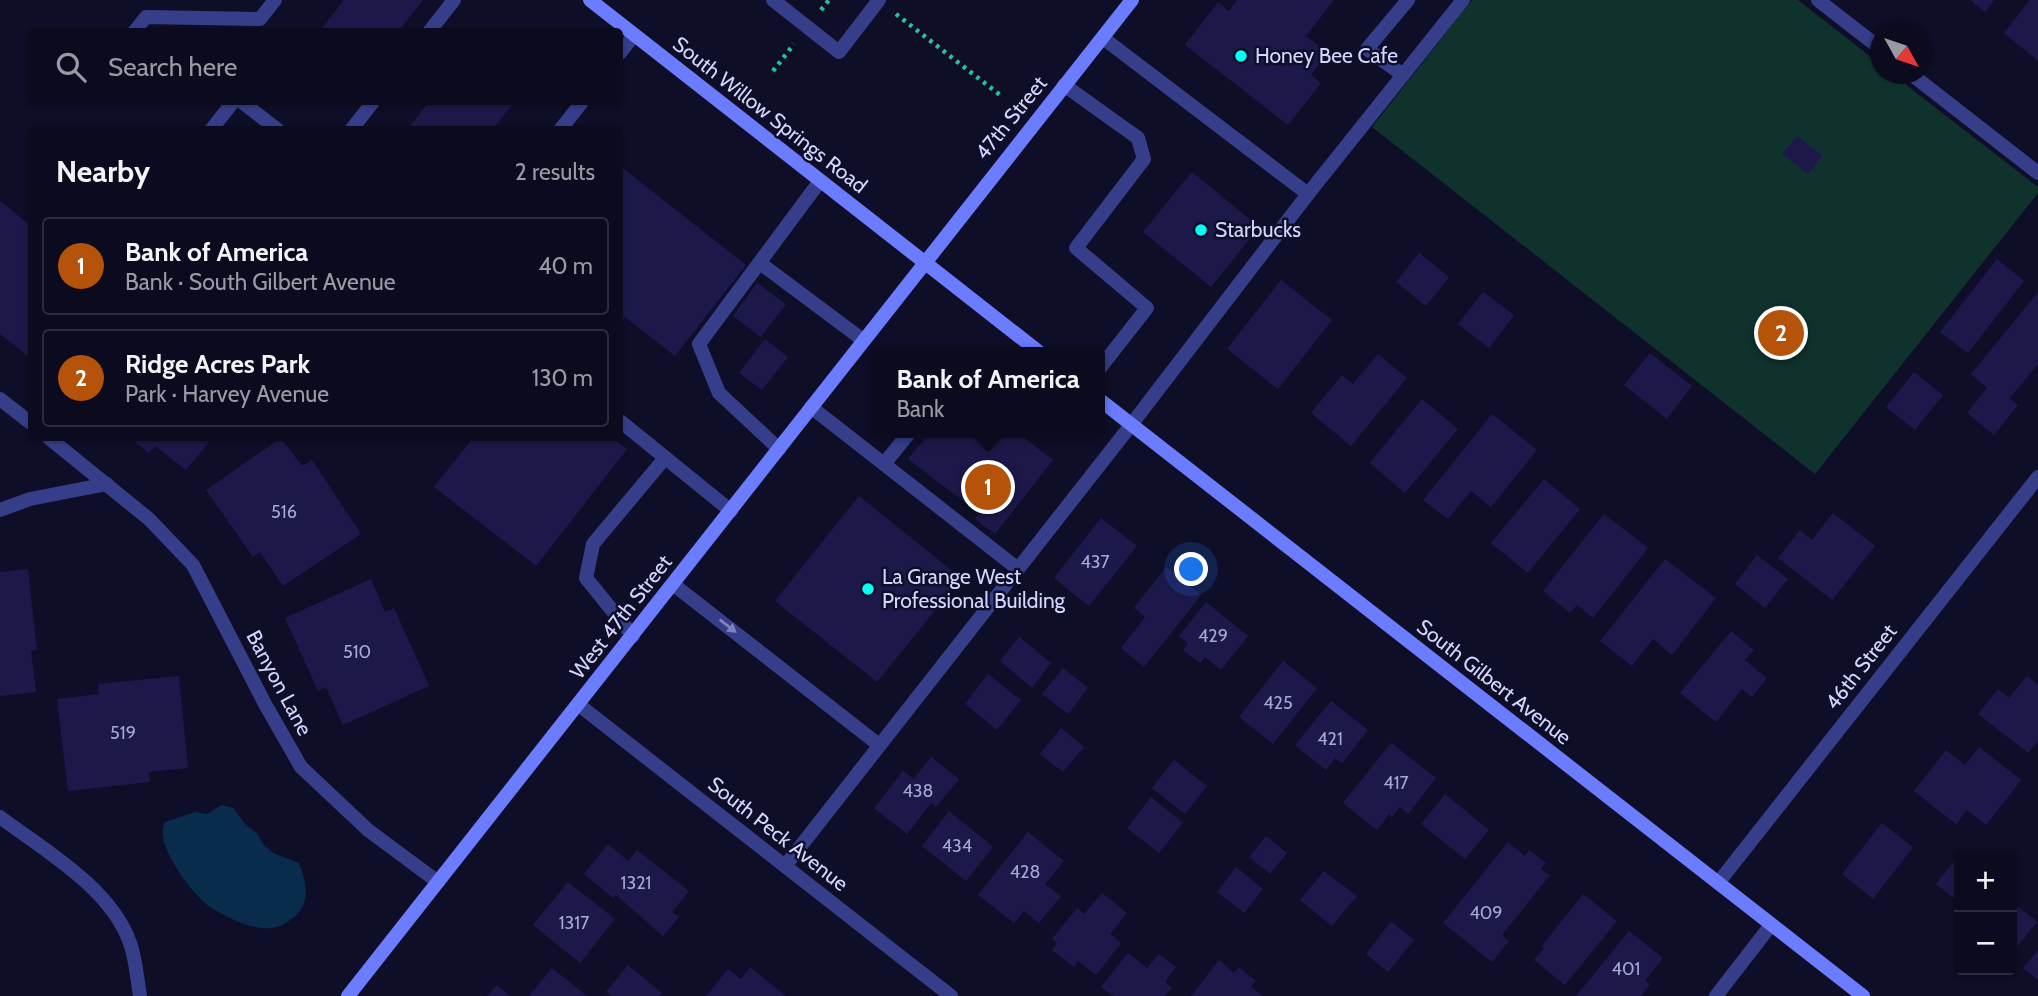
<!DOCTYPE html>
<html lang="en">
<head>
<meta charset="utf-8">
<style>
	:root { --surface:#0b0a1e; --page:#19182b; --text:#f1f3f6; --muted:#9a9aa4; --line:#2b2b3c; --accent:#b45309 }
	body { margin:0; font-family:Cabin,sans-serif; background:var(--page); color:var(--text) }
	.controls { position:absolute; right:21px; bottom:21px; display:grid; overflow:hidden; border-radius:7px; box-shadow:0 2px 5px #0004 }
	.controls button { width:63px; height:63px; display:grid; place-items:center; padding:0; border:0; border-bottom:2px solid var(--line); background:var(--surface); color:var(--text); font:35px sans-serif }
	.compass { position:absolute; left:1870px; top:21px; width:63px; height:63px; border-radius:50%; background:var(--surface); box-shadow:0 2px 5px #0004; rotate:130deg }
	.you { position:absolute; left:1192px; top:570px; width:24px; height:24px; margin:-18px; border:5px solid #fff; border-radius:50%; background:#1a73e8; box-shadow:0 0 0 10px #1a73e833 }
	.badge { display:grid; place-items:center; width:46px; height:46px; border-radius:50%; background:var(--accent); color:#fff; font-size:23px; font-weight:700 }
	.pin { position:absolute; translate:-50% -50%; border:4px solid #fff; box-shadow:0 2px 7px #0006 }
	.popup { position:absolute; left:871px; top:347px; width:234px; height:91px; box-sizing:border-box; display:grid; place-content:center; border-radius:7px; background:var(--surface); filter:drop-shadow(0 2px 5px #0005); font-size:23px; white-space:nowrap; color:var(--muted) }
	.popup b { font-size:26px; color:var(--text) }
	.popup::after { content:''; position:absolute; left:50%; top:100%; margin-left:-14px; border:14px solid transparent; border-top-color:var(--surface) }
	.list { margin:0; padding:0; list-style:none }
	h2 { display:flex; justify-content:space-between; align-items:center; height:91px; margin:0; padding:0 28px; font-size:30px }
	h2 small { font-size:23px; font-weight:400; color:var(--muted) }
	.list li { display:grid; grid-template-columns:46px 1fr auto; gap:21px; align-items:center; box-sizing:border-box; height:98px; margin:0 14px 14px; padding:0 14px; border:2px solid var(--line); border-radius:7px }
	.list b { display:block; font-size:26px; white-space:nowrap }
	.list p { margin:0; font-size:23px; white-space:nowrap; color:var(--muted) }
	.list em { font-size:23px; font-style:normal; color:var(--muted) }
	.icon { flex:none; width:38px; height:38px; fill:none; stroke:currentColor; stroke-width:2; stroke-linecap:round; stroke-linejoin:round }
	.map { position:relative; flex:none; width:2038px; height:996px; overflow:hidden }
	.search { position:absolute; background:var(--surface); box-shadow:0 2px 5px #0004; left:28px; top:28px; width:595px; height:77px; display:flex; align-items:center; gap:18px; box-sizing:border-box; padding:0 24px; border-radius:7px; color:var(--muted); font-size:26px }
	.panel { position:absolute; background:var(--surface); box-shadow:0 2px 5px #0004; left:28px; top:126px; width:595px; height:315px; border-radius:7px }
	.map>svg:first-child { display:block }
	.green { fill:#10322c }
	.water { fill:#092b4c }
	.building { fill:#1c194a }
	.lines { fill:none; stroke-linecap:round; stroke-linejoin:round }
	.path { stroke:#27c1a2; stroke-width:4.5; stroke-dasharray:3.5 5; stroke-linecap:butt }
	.lane { stroke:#363e8a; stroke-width:14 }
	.street { stroke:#363e8a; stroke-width:14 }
	.secondary { stroke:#6c7cff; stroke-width:14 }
	.oneway { fill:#7e82bf }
	.poi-dot { fill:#01fff5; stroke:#0f0e28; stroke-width:2.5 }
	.labels { text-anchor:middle; stroke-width:5; stroke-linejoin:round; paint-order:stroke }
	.number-label { font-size:18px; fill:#a7a7d2 }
	.poi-label { font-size:21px; fill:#d5d6ff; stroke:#0f0e28; text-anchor:start }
	.street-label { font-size:21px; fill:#d5d6ff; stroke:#0f0e28 }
</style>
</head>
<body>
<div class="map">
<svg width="2038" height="996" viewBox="0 0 2038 996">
	<rect width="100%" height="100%" fill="#0f0e28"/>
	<!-- green -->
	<polygon class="green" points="1472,0 1798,0 1880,64 1881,74 1892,74 2038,187 2038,193 1815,474 1372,127"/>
	<!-- water -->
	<path class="water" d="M222,805L233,808L247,826L257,833L263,844L273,853L299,863C307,884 312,906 290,920C285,924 277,928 271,928C253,930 230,919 215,910C201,903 180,876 173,862C166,849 159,836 165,822L195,812L207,814Z"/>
	<!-- building -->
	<g class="building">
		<polygon points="344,0 423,0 398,32 319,32"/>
		<polygon points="1237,0 1334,0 1306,36 1328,53 1311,75 1321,83 1288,125 1185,45 1218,2 1229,11"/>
		<polygon points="1970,0 1994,0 1985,12"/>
		<polygon points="2030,0 2038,0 2038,61 2004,33"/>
		<polygon points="429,102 508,102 512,105 492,130 407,130"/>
		<polygon points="1797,136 1823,156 1808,174 1782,154"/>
		<polygon points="620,166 746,265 675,356 625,317 620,324"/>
		<polygon points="1192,172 1259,227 1211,287 1143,232"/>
		<polygon points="0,201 32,227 32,359 0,334"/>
		<polygon points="1419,253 1449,277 1426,306 1396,282"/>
		<polygon points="1997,259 2024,281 1968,353 1940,332"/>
		<polygon points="1281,280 1332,320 1278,389 1227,349"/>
		<polygon points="757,283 786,304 761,337 733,316"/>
		<polygon points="1483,292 1514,315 1489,348 1458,324"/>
		<polygon points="2038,292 2038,364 2010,398 2018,405 1994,435 1967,413 1987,388 1971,374"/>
		<polygon points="765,339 788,357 762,390 739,373"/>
		<polygon points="1650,353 1692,386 1667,419 1624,385"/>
		<polygon points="1378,354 1407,378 1351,446 1311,413 1342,375 1353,384"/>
		<polygon points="1914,372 1943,395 1915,430 1886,407"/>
		<polygon points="1422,399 1458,429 1405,493 1370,463"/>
		<polygon points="1492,414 1537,450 1491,507 1471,491 1448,519 1423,500"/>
		<polygon points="930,433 1018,433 1053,460 995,534 975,519 979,513 908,459"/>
		<polygon points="130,438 212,438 186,470 155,446 149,453"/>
		<polygon points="281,438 302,466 312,460 361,534 283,586 260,552 253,557 206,490"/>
		<polygon points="473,438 612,438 627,449 536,566 434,487"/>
		<polygon points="1544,479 1580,509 1528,573 1491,543"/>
		<polygon points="859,496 961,578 877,682 775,601"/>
		<polygon points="1833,513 1875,546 1832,600 1778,558 1800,530 1812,540"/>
		<polygon points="1604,514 1648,548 1593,618 1577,605 1570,613 1543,591"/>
		<polygon points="1101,518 1137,546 1089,606 1054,578"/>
		<polygon points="1757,555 1788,579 1765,608 1735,584"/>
		<polygon points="1665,559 1716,598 1672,655 1653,639 1632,666 1600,641"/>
		<polygon points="1166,567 1201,595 1144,667 1121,648 1145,617 1134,608"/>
		<polygon points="28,569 37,650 31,651 36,692 0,696 0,572"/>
		<polygon points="371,579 385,612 394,608 429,686 343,725 326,687 318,691 285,618"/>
		<polygon points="1206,602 1248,636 1221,670 1205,657 1200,663 1183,650 1188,643 1179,636"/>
		<polygon points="1731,631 1754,650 1745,660 1767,678 1752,697 1742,689 1716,722 1680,693"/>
		<polygon points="1019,637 1051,663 1032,688 1000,661"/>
		<polygon points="1283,661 1317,688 1273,744 1239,717"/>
		<polygon points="1063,668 1088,688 1068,714 1042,694"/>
		<polygon points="988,674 1021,700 997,730 965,704"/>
		<polygon points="179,676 188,768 149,772 150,782 68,791 57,699 99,694 98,684"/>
		<polygon points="2027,676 2038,685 2038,741 2028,753 1978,714 1998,689 2009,698"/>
		<polygon points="1331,701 1368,730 1342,763 1335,758 1326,770 1295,745"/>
		<polygon points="1061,728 1084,747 1063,772 1040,754"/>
		<polygon points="1391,743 1436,778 1408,814 1400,807 1392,817 1389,814 1377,830 1343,803"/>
		<polygon points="1979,747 2021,780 1986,825 1967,810 1956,824 1914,791 1946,750 1965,765"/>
		<polygon points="931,757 959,779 936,807 931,803 907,834 874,808 903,771 914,779"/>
		<polygon points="1174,760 1207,786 1185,814 1152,788"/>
		<polygon points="1445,794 1489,830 1465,859 1421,824"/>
		<polygon points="1151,797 1183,823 1159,853 1127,828"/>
		<polygon points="949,811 993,847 966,881 922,846"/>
		<polygon points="1882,823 1913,847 1873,899 1842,874"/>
		<polygon points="1028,832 1064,861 1045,884 1061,896 1039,923 1024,911 1014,923 978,895"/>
		<polygon points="1266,836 1287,853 1270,874 1249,857"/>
		<polygon points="1508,842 1525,856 1529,850 1546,863 1541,869 1550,875 1502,935 1509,941 1492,962 1443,923"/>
		<polygon points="608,844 628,861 637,850 689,891 672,912 679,917 663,936 616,895 613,898 584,874"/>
		<polygon points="1956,859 1959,861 1959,902 1936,884"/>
		<polygon points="1236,867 1263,889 1244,913 1217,892"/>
		<polygon points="1324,871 1357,896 1332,926 1300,900"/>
		<polygon points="568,882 615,919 580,963 533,925"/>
		<polygon points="1102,893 1127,913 1110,934 1121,943 1096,975 1078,961 1074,967 1052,950 1057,943 1052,939 1077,908 1084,914"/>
		<polygon points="1583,894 1617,921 1565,985 1534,960 1544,948 1542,946"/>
		<polygon points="2012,902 2037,922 2012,953"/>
		<polygon points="1391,921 1414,940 1388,972 1366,954"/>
		<polygon points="1629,931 1663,958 1645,981 1650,984 1641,996 1576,996"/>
		<polygon points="2038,950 2038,980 2023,968"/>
		<polygon points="1128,953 1147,968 1159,954 1176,967 1165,982 1172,988 1165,996 1113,996 1101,987"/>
		<polygon points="1219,960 1234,973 1239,967 1256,981 1251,987 1263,996 1191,996"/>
		<polygon points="628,965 662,993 659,996 612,996 606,992"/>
		<polygon points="750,967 786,996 706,996 728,969 741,979"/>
		<polygon points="552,968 587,996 529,996"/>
		<polygon points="497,985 510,996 487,996"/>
	</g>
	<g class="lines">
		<!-- path -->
		<g class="path">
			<polyline points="821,10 829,0"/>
			<polyline points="896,14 1000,95"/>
			<polyline points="773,71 794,44"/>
		</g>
		<!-- lane -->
		<g class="lane">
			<polyline points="773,0 839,52 879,0"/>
			<polyline points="134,32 146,17 260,19 275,0"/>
			<polyline points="429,32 454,0"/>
			<polyline points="1103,38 1308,194"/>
			<polyline points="620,53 634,35"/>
			<polyline points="1403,75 1367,49 1408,0"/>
			<polyline points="1064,85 1138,138 1144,159 1076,248 1147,308 1100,368"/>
			<polyline points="242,102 278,130"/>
			<polyline points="211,130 233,102"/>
			<polyline points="351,130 373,102"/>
			<polyline points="560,130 582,102"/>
			<polyline points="760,263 863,340"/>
			<polyline points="811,407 1018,569"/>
			<polyline points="620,421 731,511"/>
			<polyline points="779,449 719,393 699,344 820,181"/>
			<polyline points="884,464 909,433"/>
			<polyline points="674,585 879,745"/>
			<polyline points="633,636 586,578 593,544 665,458"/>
			<path d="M0,817C44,850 111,888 130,943C136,959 137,979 140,996"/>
			<polyline points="785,866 1131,425 1308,194 1463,0"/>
		</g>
		<!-- street -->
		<g class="street">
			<polyline points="1818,0 1881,49"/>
			<polyline points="1911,74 2038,173"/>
			<polyline points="0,399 32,424"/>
			<polyline points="49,438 149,519 193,565 265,704 301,767 368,830 438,882"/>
			<polyline points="0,510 30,499 107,484"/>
			<polyline points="579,705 951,996"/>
			<polyline points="1718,883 2038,477"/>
			<polyline points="1716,996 1771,925"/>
		</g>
		<!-- secondary -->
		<g class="secondary">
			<polyline points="590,0 1039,352"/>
			<polyline points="1100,400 1863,996"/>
			<polyline points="348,996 1132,0"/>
		</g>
	</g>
	<!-- one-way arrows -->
	<defs><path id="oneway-solid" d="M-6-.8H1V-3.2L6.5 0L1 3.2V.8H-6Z" transform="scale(1.75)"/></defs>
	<use class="oneway" href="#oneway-solid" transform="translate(728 626) rotate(38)"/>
	<!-- markers -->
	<g class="poi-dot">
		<circle cx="1241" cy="56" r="7"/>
		<circle cx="1201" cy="230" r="7"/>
		<circle cx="868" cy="589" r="7"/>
	</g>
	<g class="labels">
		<!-- number labels -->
		<g class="number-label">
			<text x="284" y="518">516</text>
			<text x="1095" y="568">437</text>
			<text x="1213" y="642">429</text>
			<text x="357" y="658">510</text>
			<text x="1278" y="709">425</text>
			<text x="123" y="739">519</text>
			<text x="1330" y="745">421</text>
			<text x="1396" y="789">417</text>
			<text x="918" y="797">438</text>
			<text x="957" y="852">434</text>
			<text x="1025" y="878">428</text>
			<text x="636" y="889">1321</text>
			<text x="1486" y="919">409</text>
			<text x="574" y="929">1317</text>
			<text x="1626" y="975">401</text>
		</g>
		<!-- poi labels -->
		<g class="poi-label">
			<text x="1255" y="63">Honey Bee Cafe</text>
			<text x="1215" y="237">Starbucks</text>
			<text x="882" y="584">La Grange West<tspan x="882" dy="24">Professional Building</tspan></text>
		</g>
		<!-- street labels -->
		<g class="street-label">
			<text transform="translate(770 115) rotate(38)" y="7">South Willow Springs Road</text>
			<text transform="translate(1011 118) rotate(-51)" y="7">47th Street</text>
			<text transform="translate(621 617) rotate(-52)" y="7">West 47th Street</text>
			<text transform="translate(1861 667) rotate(-52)" y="7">46th Street</text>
			<text transform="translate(1494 682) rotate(38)" y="7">South Gilbert Avenue</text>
			<text transform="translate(279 683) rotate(62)" y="7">Banyon Lane</text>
			<text transform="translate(778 834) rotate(38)" y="7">South Peck Avenue</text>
		</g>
	</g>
</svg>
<div class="controls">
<button>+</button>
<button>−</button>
</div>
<svg class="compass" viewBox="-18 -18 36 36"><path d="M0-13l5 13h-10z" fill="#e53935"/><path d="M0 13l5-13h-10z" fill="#9a9aa4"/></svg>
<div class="you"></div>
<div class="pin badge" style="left:988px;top:487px">1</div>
<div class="popup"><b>Bank of America</b>Bank</div>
<div class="pin badge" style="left:1781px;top:333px">2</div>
<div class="search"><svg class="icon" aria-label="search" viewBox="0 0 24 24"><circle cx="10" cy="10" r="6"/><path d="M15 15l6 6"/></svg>Search here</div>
<section class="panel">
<h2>Nearby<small>2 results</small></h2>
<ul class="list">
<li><span class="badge">1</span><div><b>Bank of America</b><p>Bank · South Gilbert Avenue</p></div><em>40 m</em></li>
<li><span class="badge">2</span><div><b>Ridge Acres Park</b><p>Park · Harvey Avenue</p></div><em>130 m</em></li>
</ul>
</section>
</div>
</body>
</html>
